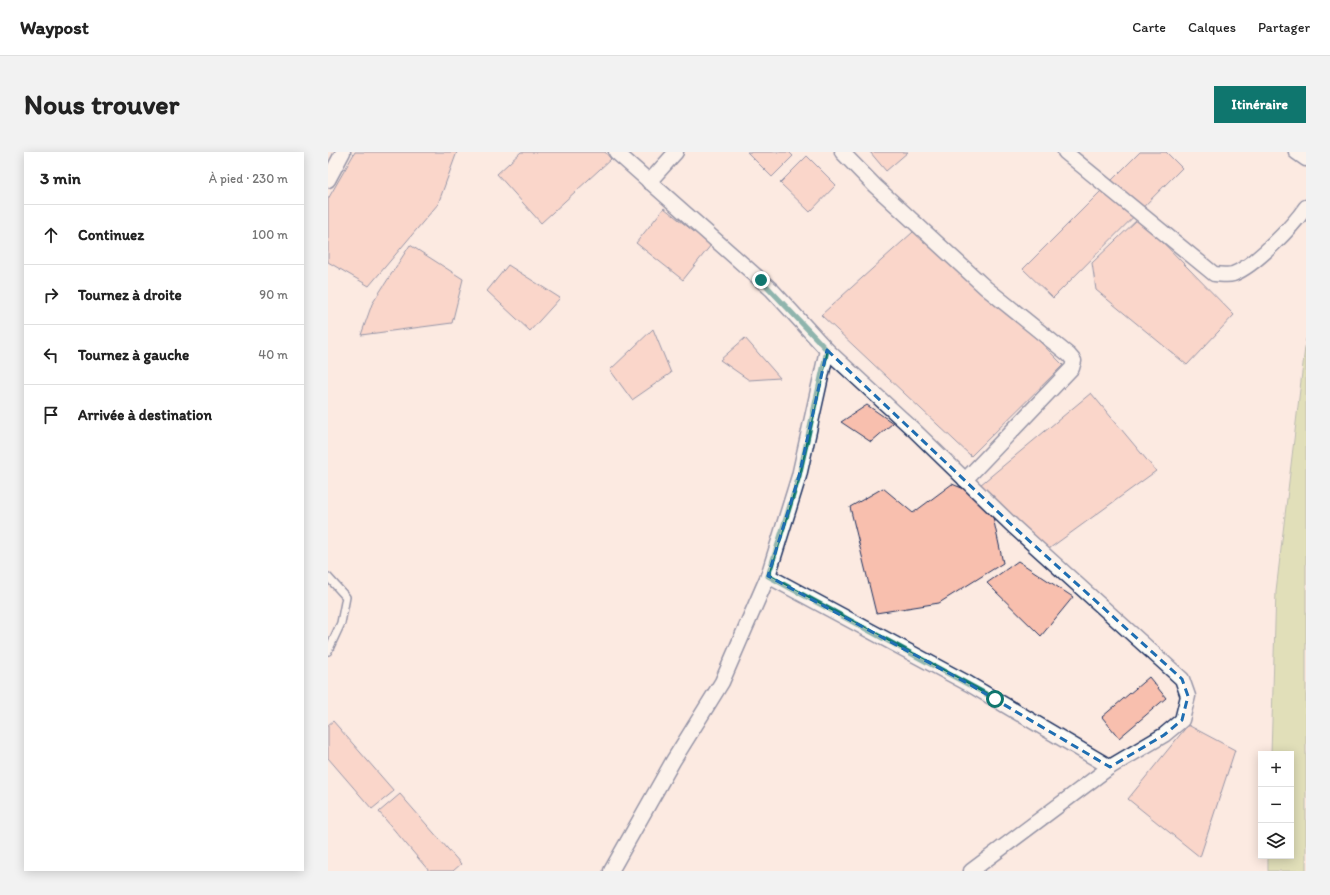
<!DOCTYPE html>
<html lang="fr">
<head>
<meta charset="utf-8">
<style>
	:root { --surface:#fff; --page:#f2f2f2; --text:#222; --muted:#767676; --line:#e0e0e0; --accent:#0f766e }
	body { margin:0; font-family:Itim,sans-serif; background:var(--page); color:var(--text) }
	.controls { position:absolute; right:12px; bottom:12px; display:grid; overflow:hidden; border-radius:0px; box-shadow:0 2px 10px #0003 }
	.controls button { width:36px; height:36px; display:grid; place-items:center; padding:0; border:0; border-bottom:1px solid var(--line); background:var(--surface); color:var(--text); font:20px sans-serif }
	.stop { position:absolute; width:12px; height:12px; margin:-9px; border:3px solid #0f766e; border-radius:50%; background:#fff }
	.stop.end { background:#0f766e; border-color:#fff; box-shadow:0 1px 4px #0008 }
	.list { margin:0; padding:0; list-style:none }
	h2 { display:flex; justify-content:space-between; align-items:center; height:52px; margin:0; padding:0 16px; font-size:17px }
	h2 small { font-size:13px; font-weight:400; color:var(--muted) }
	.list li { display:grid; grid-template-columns:26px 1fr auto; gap:12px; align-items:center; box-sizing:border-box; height:60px; padding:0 16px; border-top:1px solid var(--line) }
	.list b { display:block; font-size:15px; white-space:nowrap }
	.list em { font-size:13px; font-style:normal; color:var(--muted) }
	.icon { flex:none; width:22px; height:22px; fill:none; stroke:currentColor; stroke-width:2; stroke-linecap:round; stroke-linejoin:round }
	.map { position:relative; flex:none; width:978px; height:719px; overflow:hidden; border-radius:0px }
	header { display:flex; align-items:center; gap:24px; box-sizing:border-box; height:56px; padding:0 20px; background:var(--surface); border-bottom:1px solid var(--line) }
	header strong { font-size:19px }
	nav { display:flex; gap:22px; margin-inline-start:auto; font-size:14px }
	.intro { display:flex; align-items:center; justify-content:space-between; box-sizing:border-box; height:96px; padding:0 24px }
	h1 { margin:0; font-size:28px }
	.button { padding:10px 18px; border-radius:0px; background:var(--accent); color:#fff; font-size:14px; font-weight:700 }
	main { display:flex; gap:24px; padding:0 24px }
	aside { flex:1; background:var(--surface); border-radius:0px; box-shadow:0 2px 10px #0003 }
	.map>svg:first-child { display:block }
	.green { fill:#c2d388; stroke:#6e8173 }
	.building { fill:#f8bfae; stroke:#1b2f5e }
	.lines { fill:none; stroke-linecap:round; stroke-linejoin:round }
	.service-casing { stroke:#1b2f5e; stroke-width:10 }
	.minor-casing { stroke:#1b2f5e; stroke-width:17 }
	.service { stroke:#fdfcf7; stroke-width:7 }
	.minor { stroke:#fdfcf7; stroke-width:14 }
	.route { stroke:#0f766e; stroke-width:5 }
	.marked { fill:none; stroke:#1f6fb2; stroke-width:3; stroke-dasharray:8 5; stroke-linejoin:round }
</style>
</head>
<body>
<header>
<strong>Waypost</strong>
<nav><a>Carte</a><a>Calques</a><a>Partager</a></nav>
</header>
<div class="intro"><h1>Nous trouver</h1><a class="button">Itinéraire</a></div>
<main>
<aside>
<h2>3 min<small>À pied · 230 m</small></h2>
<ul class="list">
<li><svg class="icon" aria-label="ahead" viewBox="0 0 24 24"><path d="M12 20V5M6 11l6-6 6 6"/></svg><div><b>Continuez</b></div><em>100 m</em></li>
<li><svg class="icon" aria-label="right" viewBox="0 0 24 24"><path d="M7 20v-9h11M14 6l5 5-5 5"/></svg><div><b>Tournez à droite</b></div><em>90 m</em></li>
<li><svg class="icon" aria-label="left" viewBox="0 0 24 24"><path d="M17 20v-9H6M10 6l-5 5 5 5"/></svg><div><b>Tournez à gauche</b></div><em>40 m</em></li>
<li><svg class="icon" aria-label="arrive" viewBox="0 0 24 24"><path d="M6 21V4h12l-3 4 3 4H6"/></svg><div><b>Arrivée à destination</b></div></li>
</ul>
</aside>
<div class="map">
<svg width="978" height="719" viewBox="0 0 978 719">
	<rect width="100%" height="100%" fill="#fceae1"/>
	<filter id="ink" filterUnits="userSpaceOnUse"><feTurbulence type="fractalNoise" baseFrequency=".025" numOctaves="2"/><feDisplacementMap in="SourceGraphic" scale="8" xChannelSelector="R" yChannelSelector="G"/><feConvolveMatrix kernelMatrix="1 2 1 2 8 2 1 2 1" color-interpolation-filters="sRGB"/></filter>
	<g filter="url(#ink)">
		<!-- green -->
		<polygon class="green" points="978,187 978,719 940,719 940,704 963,704 963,602 943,602 948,439"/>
		<!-- building -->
		<g class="building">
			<polygon points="27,0 129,0 110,52 41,134 0,110 0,47"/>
			<polygon points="193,0 277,0 283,7 213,71 169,22"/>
			<polygon points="419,0 461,0 465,4 444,25"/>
			<polygon points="542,0 580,0 558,19"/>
			<polygon points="812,0 838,0 854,16 725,146 695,117"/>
			<polygon points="479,4 508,33 482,60 452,31"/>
			<polygon points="336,56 383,93 355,128 308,91"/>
			<polygon points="811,66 906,163 859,213 768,138 764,111"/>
			<polygon points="595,71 735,213 643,304 493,163"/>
			<polygon points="82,93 135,127 124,171 33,183 44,152"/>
			<polygon points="180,113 232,146 202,179 159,139"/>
			<polygon points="325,177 343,221 304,248 282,218"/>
			<polygon points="417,186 452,226 421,228 392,208"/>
			<polygon points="763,241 828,319 718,399 652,333"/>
			<polygon points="539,253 565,271 543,290 513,270"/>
			<polygon points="624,332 661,347 675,411 611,451 548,461 522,355 555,336 585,361"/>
			<polygon points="690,409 745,445 713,484 659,431"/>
			<polygon points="821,525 838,546 791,586 774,565"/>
			<polygon points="5,569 66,639 44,657 0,606 0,573"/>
			<polygon points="860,573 907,598 872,705 800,647"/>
			<polygon points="72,642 133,712 125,719 101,719 51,660"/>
		</g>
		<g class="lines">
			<defs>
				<polyline id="service" points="0,425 18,445 13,471 0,499"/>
				<g id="minor">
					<polyline points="288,0 444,138 499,198 586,278 686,375 854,527 860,544 854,568 836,583 782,615 643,719"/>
					<polyline points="514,0 547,34 658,136 741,203 746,209 744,216 637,328"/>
					<path d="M737,0L886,122C892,122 899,124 905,122C927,114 965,74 978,55"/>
					<polyline points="968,0 978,7"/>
					<polyline points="0,28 15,0"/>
					<polyline points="321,30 348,0"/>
					<polyline points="440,424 641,532 782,615"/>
					<polyline points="283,719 345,609 394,530 440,424 471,324 499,198"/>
				</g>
			</defs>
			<!-- service casing -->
			<use href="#service" class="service-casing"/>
			<!-- minor casing -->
			<use href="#minor" class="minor-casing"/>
			<!-- service -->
			<use href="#service" class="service"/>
			<!-- minor -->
			<use href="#minor" class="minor"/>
		</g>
	</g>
	<g class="lines" filter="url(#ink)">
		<!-- route -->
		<polyline class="route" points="433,128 499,198 471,324 440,424 667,547"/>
	</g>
	<!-- marked area -->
	<path d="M0 0H978V719H0ZM499,198L686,375L854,527L860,544L854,568L836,583L782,615L641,532L440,424L471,324Z" fill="#fceae1" fill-opacity=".55" fill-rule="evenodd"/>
	<path class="marked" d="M499,198L686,375L854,527L860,544L854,568L836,583L782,615L641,532L440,424L471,324Z"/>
</svg>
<div class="controls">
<button>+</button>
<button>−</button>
<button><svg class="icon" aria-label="layers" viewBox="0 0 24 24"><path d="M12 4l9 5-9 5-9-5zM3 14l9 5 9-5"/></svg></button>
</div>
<div class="stop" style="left:667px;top:547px"></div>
<div class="stop end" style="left:433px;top:128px"></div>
</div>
</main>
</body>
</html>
